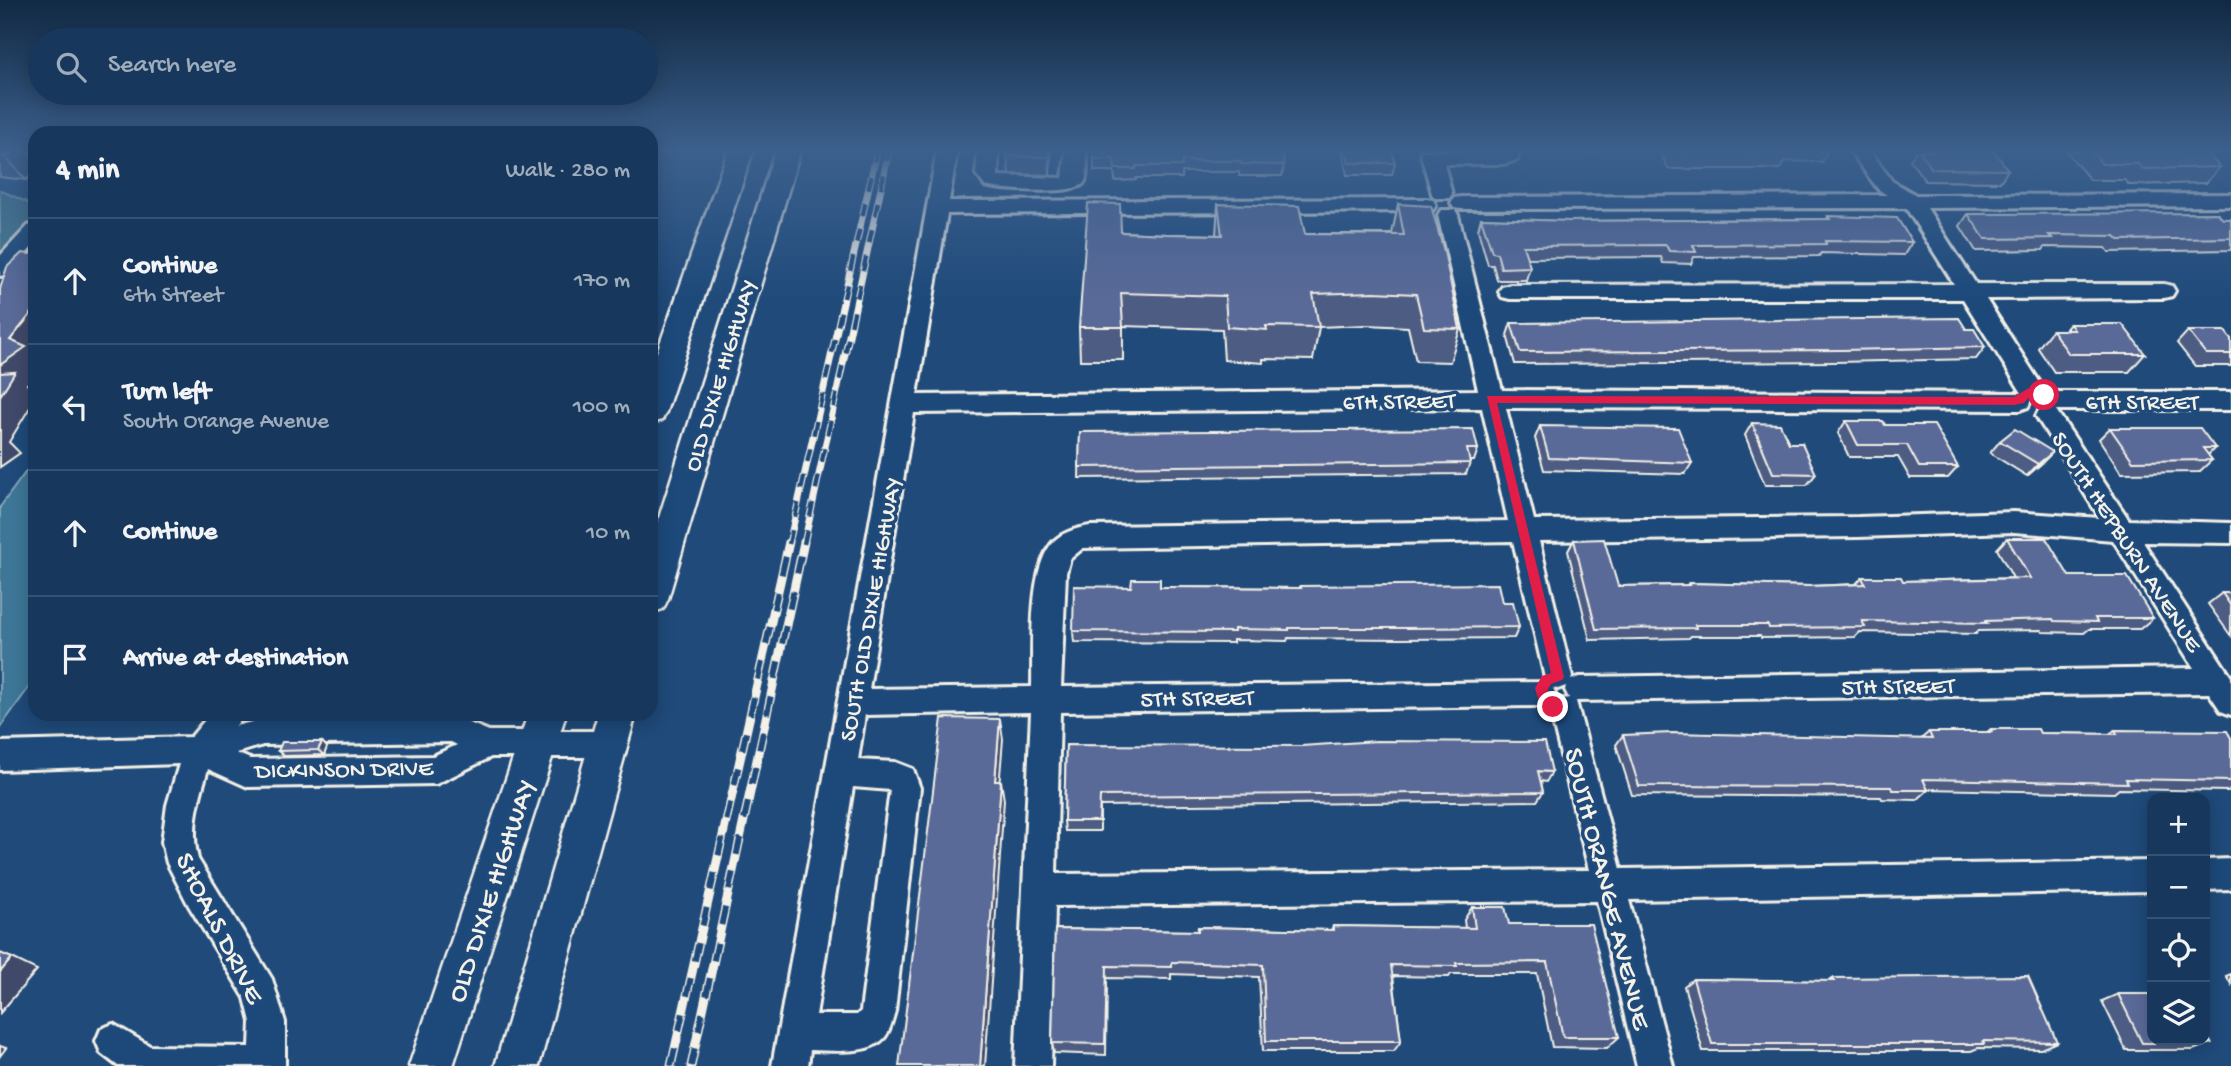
<!DOCTYPE html>
<html lang="en">
<head>
<meta charset="utf-8">
<style>
	:root { --surface:#17385c; --page:#244365; --text:#f1f3f6; --muted:#9eacbb; --line:#365272 }
	body { margin:0; font-family:"Gochi Hand",sans-serif; background:var(--page); color:var(--text) }
	.controls { position:absolute; right:21px; bottom:21px; display:grid; overflow:hidden; border-radius:14px; box-shadow:0 4px 18px #0003 }
	.controls button { width:63px; height:63px; display:grid; place-items:center; padding:0; border:0; border-bottom:2px solid var(--line); background:var(--surface); color:var(--text); font:35px sans-serif }
	.stop { position:absolute; width:21px; height:21px; margin:-16px; border:5px solid #e11d48; border-radius:50%; background:#fff }
	.stop.end { background:#e11d48; border-color:#fff; box-shadow:0 2px 7px #0008 }
	.list { margin:0; padding:0; list-style:none }
	h2 { display:flex; justify-content:space-between; align-items:center; height:91px; margin:0; padding:0 28px; font-size:30px }
	h2 small { font-size:23px; font-weight:400; color:var(--muted) }
	.list li { display:grid; grid-template-columns:46px 1fr auto; gap:21px; align-items:center; box-sizing:border-box; height:126px; padding:0 28px; border-top:2px solid var(--line) }
	.list b { display:block; font-size:26px; white-space:nowrap }
	.list p { margin:0; font-size:23px; white-space:nowrap; color:var(--muted) }
	.list em { font-size:23px; font-style:normal; color:var(--muted) }
	.icon { flex:none; width:38px; height:38px; fill:none; stroke:currentColor; stroke-width:2; stroke-linecap:round; stroke-linejoin:round }
	.map { position:relative; flex:none; width:2231px; height:1066px; overflow:hidden }
	.search { position:absolute; background:var(--surface); box-shadow:0 4px 18px #0003; left:28px; top:28px; width:630px; height:77px; display:flex; align-items:center; gap:18px; box-sizing:border-box; padding:0 24px; border-radius:38px; color:var(--muted); font-size:26px }
	.panel { position:absolute; background:var(--surface); box-shadow:0 4px 18px #0003; left:28px; top:126px; width:630px; height:595px; border-radius:21px }
	.map>svg:first-child { display:block }
	.green { fill:#4a7e8c; stroke:#9fb8ba; stroke-width:2 }
	.water { fill:#3d7697; stroke:#86a7b7; stroke-width:2 }
	.lines { fill:none; stroke-linecap:round; stroke-linejoin:round }
	.minor-casing { stroke:#f4f1e8; stroke-width:6 }
	.major-casing { stroke:#f4f1e8; stroke-width:5 }
	.minor { fill:#1f4a7a; fill-rule:evenodd }
	.major { fill:#1f4a7a; fill-rule:evenodd }
	.rail-far1-casing { stroke:#f4f1e8; stroke-width:7 }
	.rail-casing { stroke:#f4f1e8; stroke-width:9 }
	.rail-far1 { stroke:#1f4a7a; stroke-width:4.5; stroke-dasharray:14; stroke-linecap:butt }
	.rail { stroke:#1f4a7a; stroke-width:6; stroke-dasharray:18; stroke-linecap:butt }
	.wall { fill:#4d5b83; stroke:#f4f1e8; stroke-width:2 }
	.shaded-wall { fill:#3f4a6a; stroke:#f4f1e8; stroke-width:2 }
	.building { fill:#5a6a98; stroke:#f4f1e8; stroke-width:2 }
	.route { fill:#e11d48 }
	.labels { text-anchor:middle; stroke-width:7; stroke-linejoin:round; paint-order:stroke }
	.street-label { font-size:24px; fill:#f4f1e8; stroke:#1f4a7a }
	.near-street-label { font-size:28px; fill:#f4f1e8; stroke:#1f4a7a }
</style>
</head>
<body>
<div class="map">
<svg width="2231" height="1066" viewBox="0 0 2231 1066">
	<rect width="100%" height="100%" fill="#1f4a7a"/>
	<filter id="ink" filterUnits="userSpaceOnUse"><feTurbulence type="fractalNoise" baseFrequency=".0143" numOctaves="2"/><feDisplacementMap in="SourceGraphic" scale="14" xChannelSelector="R" yChannelSelector="G"/><feConvolveMatrix kernelMatrix="1 2 1 2 8 2 1 2 1" color-interpolation-filters="sRGB"/></filter>
	<g filter="url(#ink)">
		<!-- green -->
		<polygon class="green" points="0,190 35,206 35,221 0,262"/>
		<!-- water -->
		<polygon class="water" points="35,459 35,679 0,728 0,507"/>
		<g class="lines">
			<defs>
				<g id="minor">
					<path d="M937,151H957L949,201L1426,199L1433,200L1436,205L1433,210L1426,211L947,214L917,395L1478,390L1438,215L1441,210H1455L1458,215L1502,390L2022,393L1963,299H1510L1502,297L1499,292L1502,287L1510,285L1954,284L1906,208L1461,209L1454,208L1451,203L1454,198L1461,197L1887,195L1878,189L1850,151H1870L1892,181L1916,195L2231,194V206L1927,208L1976,284H2164L2172,286L2175,291L2172,296L2164,298L1986,299L2046,392L2042,398L2031,400L2028,407L2020,410L1506,408L1534,520L1858,517L2014,512L2100,518L2036,416L2039,410L2046,408L2041,401L2045,395L2053,392H2231V410H2056L2129,520L2231,523V543L2143,542L2231,677V715L2221,711L2209,693L1576,701L1621,869L2152,861V891L1629,900L1673,1066H1637L1597,901L1055,906L1051,1066H1015L1031,712L865,715L858,760L895,762L913,769L920,788L895,1011C893,1018 890,1031 885,1037C869,1056 832,1050 810,1050L808,1066H772ZM1482,408L1508,521L1090,526C1078,528 1065,531 1055,540C1027,566 1033,650 1032,687L869,689L914,413ZM2014,532L2113,540L2194,668L1579,677L1571,680L1572,677L1539,541L1858,537ZM1513,541L1546,682L1061,687L1066,573L1070,559L1083,548ZM1566,686L1565,690L1569,698L1555,701L1550,710L1589,870L1056,874L1060,712L1541,706L1551,702L1555,693L1553,688L1558,689ZM853,787L890,790L861,1011L857,1015H816Z"/>
					<path d="M978,151H998V176L1063,178L1066,151H1086C1086,159 1089,178 1083,184C1071,195 1001,190 985,186L976,174Z"/>
					<polygon points="1420,151 1520,151 1517,160 1503,164 1444,164 1452,194 1449,198 1435,198 1432,194"/>
					<polygon points="35,224 35,244 8,274 0,276 0,256 28,226"/>
					<path d="M210,714H243L236,726L263,719L452,716L489,731H608L619,735L623,744L619,753L608,757H491L436,784L248,787L208,769C199,799 190,828 198,859L272,979L285,1022V1066H118L101,1053L96,1041L101,1029L113,1024L150,1046L250,1047L251,1022L245,998L189,906L167,863L162,842L167,805L179,764L0,770V742L191,737ZM451,742L457,745L433,756L250,759L236,753L263,745Z"/>
					<polygon points="2231,859 2231,889 2205,890 2205,860"/>
				</g>
				<g id="major">
					<polygon points="728,151 753,151 666,412 662,420 651,423 651,369"/>
					<polygon points="775,151 800,151 668,599 663,609 651,613 651,543"/>
					<polygon points="528,714 566,714 453,1066 409,1066"/>
					<polygon points="598,714 636,714 539,1066 495,1066"/>
				</g>
			</defs>
			<!-- minor casing -->
			<use href="#minor" class="minor-casing"/>
			<!-- major casing -->
			<use href="#major" class="major-casing"/>
			<!-- minor -->
			<use href="#minor" class="minor"/>
			<!-- major -->
			<use href="#major" class="major"/>
			<defs>
				<g id="rail-far1">
					<polyline points="789,544 877,151"/>
					<polyline points="804,544 889,151"/>
				</g>
				<g id="rail">
					<polyline points="671,1066 789,542"/>
					<polyline points="691,1066 804,542"/>
				</g>
			</defs>
			<!-- rail-far1 casing -->
			<use href="#rail-far1" class="rail-far1-casing"/>
			<!-- rail casing -->
			<use href="#rail" class="rail-casing"/>
			<!-- rail-far1 -->
			<use href="#rail-far1" class="rail-far1"/>
			<!-- rail -->
			<use href="#rail" class="rail"/>
		</g>
		<!-- wall -->
		<g class="wall">
			<polygon points="0,151 35,151 35,172 26,180 0,177"/>
			<polygon points="1051,151 1050,175 1009,174 1007,156"/>
			<polygon points="1094,151 1282,151 1284,165 1282,176 1239,176 1239,172 1182,172 1182,178 1136,178 1136,180 1115,181 1114,171 1094,171"/>
			<polygon points="1342,151 1392,151 1395,163 1392,175 1347,175"/>
			<polygon points="1555,151 1595,151 1595,152"/>
			<polygon points="1660,151 1827,151 1822,162 1784,161 1780,169 1668,169"/>
			<polygon points="1916,151 1994,151 2008,170 2000,182 1925,181 1910,160"/>
			<polygon points="2066,151 2204,151 2220,167 2206,183 2129,185 2125,180 2090,180"/>
			<polygon points="1218,204 1305,234 1392,234 1398,204 1460,329 1450,362 1416,361 1408,327 1367,325 1319,327 1313,360 1263,359 1263,363 1224,360 1222,329 1123,326 1123,360 1080,360 1079,327 1121,232 1166,234 1216,235"/>
			<polygon points="1968,214 2231,219 2231,250 2109,252 2106,248 2045,247 2043,250 1976,251 1960,226"/>
			<polygon points="1828,216 1912,242 1904,255 1821,253 1819,256 1694,257 1691,264 1663,263 1661,257 1527,258 1530,267 1526,280 1497,280 1493,265 1488,265 1478,230 1481,218 1568,221 1827,219"/>
			<polygon points="1511,323 1966,329 1985,347 1976,359 1836,362 1515,364 1507,335"/>
			<polygon points="2070,324 2145,354 2129,372 2054,372 2038,348 2052,330 2065,330"/>
			<polygon points="2188,331 2231,339 2231,366 2195,366 2177,343"/>
			<polygon points="1846,421 1885,425 1958,467 1948,478 1910,478 1898,457 1849,457 1838,433"/>
			<polygon points="1752,423 1789,443 1816,474 1807,485 1765,485 1745,435"/>
			<polygon points="1540,426 1692,463 1685,474 1544,470 1535,438"/>
			<polygon points="2110,428 2215,448 2208,455 2212,460 2199,472 2121,473 2099,439"/>
			<polygon points="1080,432 1478,449 1474,461 1470,461 1470,463 1466,474 1079,478"/>
			<polygon points="2000,441 2042,463 2027,476 1990,453"/>
			<polygon points="2007,538 2069,576 2153,618 2140,629 2089,629 2084,633 2042,632 2041,630 1978,631 1976,634 1860,632 1855,637 1761,638 1760,636 1691,636 1689,638 1590,640 1568,551 1574,540 1618,586 1687,585 1689,583 1809,586 1856,584 1862,577 1903,581 2013,578 1997,549"/>
			<polygon points="1300,586 1502,602 1519,627 1514,638 1401,639 1288,638 1287,641 1233,640 1233,643 1074,642 1073,631 1160,587 1300,588"/>
			<polygon points="2222,593 2231,593 2231,636 2208,604"/>
			<polygon points="1991,729 2040,733 2109,734 2115,730 2231,738 2231,789 2228,791 2119,789 2114,793 1928,789 1928,790 1917,800 1882,799 1881,797 1632,795 1616,745 1623,735 1921,739 1929,732 1987,732"/>
			<polygon points="322,742 327,747 324,755 284,756 278,751"/>
			<polygon points="1066,745 1552,772 1546,782 1541,781 1543,792 1537,801 1100,806 1100,831 1065,831 1064,821"/>
			<polygon points="1472,907 1509,924 1619,1037 1607,1048 1552,1047 1537,974 1451,974 1449,977 1393,976 1401,1041 1394,1051 1263,1051 1259,977 1171,974 1171,979 1107,978 1106,1055 1054,1053 1052,1043 1055,929 1197,931 1198,927 1331,930 1333,926 1465,928 1464,920"/>
			<polygon points="2231,974 2231,984 2226,976"/>
			<polygon points="1833,978 2057,1042 2041,1049 1978,1048 1971,1051 1703,1051 1684,986 1693,979 1828,981"/>
			<polygon points="2118,994 2211,1043 2193,1050 2126,1050 2102,1001"/>
		</g>
		<!-- shaded-wall -->
		<g class="shaded-wall">
			<polygon points="13,151 27,151 35,161 35,172 26,180 6,157"/>
			<polygon points="1049,151 1051,151 1050,175 1049,157"/>
			<polygon points="35,309 35,378 27,384 35,392 35,399 9,442 20,453 0,467 0,365 10,340"/>
			<polygon points="2053,452 2042,463 2027,476 2038,464"/>
			<polygon points="1000,719 1003,739 998,800 995,781"/>
			<polygon points="322,742 327,747 324,755 318,750"/>
			<polygon points="1001,781 1004,800 985,1066 980,1066"/>
			<polygon points="12,958 37,970 0,1013 0,972"/>
			<polygon points="0,1046 6,1048 0,1056"/>
		</g>
		<!-- building -->
		<g class="building">
			<polygon points="0,151 13,151 6,157 0,156"/>
			<polygon points="1008,151 1049,151 1049,157 1007,156"/>
			<polygon points="1094,151 1282,151 1284,165 1241,164 1240,161 1182,161 1182,166 1136,166 1136,169 1115,169 1114,159 1094,159"/>
			<polygon points="1346,151 1392,151 1395,163 1349,163"/>
			<rect x="1675" y="151" width="113" height="1"/>
			<polygon points="1920,151 1994,151 2008,170 1932,169"/>
			<polygon points="2091,151 2204,151 2220,167 2142,169 2138,164 2102,164"/>
			<polygon points="1088,203 1120,204 1121,232 1166,234 1222,235 1218,204 1299,206 1305,234 1404,235 1398,204 1431,206 1444,251 1460,329 1424,328 1416,294 1374,292 1313,294 1319,327 1266,326 1267,330 1227,327 1225,296 1121,293 1123,327 1079,327"/>
			<polygon points="2217,213 2223,219 2231,219 2231,238 2119,240 2115,236 2049,235 2052,238 1985,239 1968,214"/>
			<polygon points="1828,216 1897,218 1912,242 1825,241 1826,244 1693,245 1696,252 1669,251 1666,245 1523,246 1530,267 1501,268 1497,253 1492,252 1481,218 1568,221 1830,219"/>
			<polygon points="35,250 35,309 10,340 26,347 0,365 0,289 7,267 22,253 30,254"/>
			<polygon points="1959,318 1966,329 1974,329 1985,347 1843,350 1520,352 1511,323"/>
			<polygon points="2070,324 2122,324 2145,354 2069,354 2052,330 2074,330"/>
			<polygon points="2188,331 2225,331 2231,339 2231,354 2206,354"/>
			<polygon points="15,372 0,396 0,373"/>
			<polygon points="1846,421 1883,421 1885,425 1934,425 1958,467 1919,467 1907,445 1858,445"/>
			<polygon points="1752,423 1780,424 1789,443 1802,443 1816,474 1773,473"/>
			<polygon points="1540,426 1678,428 1692,463 1549,458"/>
			<polygon points="2110,428 2200,428 2215,448 2203,448 2212,460 2133,461"/>
			<polygon points="1473,429 1478,449 1467,449 1470,463 1079,467 1080,432"/>
			<polygon points="2015,429 2053,452 2038,464 2000,441"/>
			<polygon points="2007,538 2046,538 2069,576 2127,576 2153,618 2095,618 2097,622 2054,621 2053,619 1985,621 1987,623 1862,621 1865,627 1769,628 1768,625 1695,625 1696,628 1596,629 1574,540 1604,539 1618,586 1690,585 1689,583 1809,586 1865,584 1862,577 1901,577 1903,581 2030,578"/>
			<polygon points="1132,579 1160,579 1160,587 1301,588 1300,586 1498,584 1502,602 1513,602 1519,627 1405,628 1289,628 1289,630 1234,629 1234,632 1073,631 1074,586 1131,587"/>
			<polygon points="2222,593 2231,593 2231,606"/>
			<polygon points="942,718 1000,719 995,781 1001,781 980,1066 899,1066"/>
			<polygon points="1991,729 2038,729 2040,733 2117,734 2115,730 2227,731 2231,738 2231,781 2126,779 2128,783 1923,779 1928,790 1893,790 1892,787 1639,786 1623,735 1672,733 1932,739 1929,732 1992,732"/>
			<polygon points="1377,741 1545,742 1552,772 1538,771 1543,792 1100,796 1099,821 1064,821 1066,745 1301,746"/>
			<polygon points="282,742 322,742 318,750 278,751"/>
			<polygon points="1472,907 1505,907 1509,924 1591,924 1619,1037 1563,1037 1547,962 1456,963 1457,966 1391,965 1401,1041 1266,1041 1263,965 1172,962 1172,967 1107,966 1105,1044 1052,1043 1055,929 1198,931 1198,927 1333,930 1333,926 1475,928"/>
			<polygon points="0,953 12,958 0,972"/>
			<polygon points="2028,976 2057,1042 1983,1041 1984,1044 1712,1044 1693,979 1834,981 1833,978"/>
			<polygon points="2118,994 2152,994 2152,1040 2205,1040 2205,1032 2211,1043 2142,1043"/>
		</g>
	</g>
	<!-- sky -->
	<linearGradient id="sky" x2="0" y2="1"><stop stop-color="#112943"/><stop offset="0.5" stop-color="#3c608d"/><stop offset="1" stop-color="#3c608d" stop-opacity="0"/></linearGradient>
	<rect width="2231" height="301" fill="url(#sky)"/>
	<!-- route -->
	<polygon class="route" points="2029,388 2049,395 2044,399 2030,396 2024,403 2014,405 1497,403 1564,677 1562,680 1551,684 1548,689 1549,696 1559,707 1557,711 1548,711 1539,702 1535,688 1542,676 1551,673 1487,396 2014,397"/>
	<g class="labels">
		<!-- street labels -->
		<g class="street-label">
			<text transform="translate(719 375) rotate(-73)" y="8">OLD DIXIE HIGHWAY</text>
			<text transform="translate(1399 400) rotate(-1)" y="8">6TH STREET</text>
			<text x="2142" y="409">6TH STREET</text>
			<text transform="translate(2128 541) rotate(57)" y="8">SOUTH HEPBURN AVENUE</text>
			<text transform="translate(869 609) rotate(-80)" y="8">SOUTH OLD DIXIE HIGHWAY</text>
			<text transform="translate(1898 685) rotate(-1)" y="8">5TH STREET</text>
			<text transform="translate(1197 697) rotate(-1)" y="8">5TH STREET</text>
			<text transform="translate(344 768) rotate(-1)" y="8">DICKINSON DRIVE</text>
		</g>
		<!-- near-street labels -->
		<g class="near-street-label">
			<text transform="translate(1610 888) rotate(76)" y="10">SOUTH ORANGE AVENUE</text>
			<text transform="translate(489 890) rotate(-72)" y="10">OLD DIXIE HIGHWAY</text>
			<text transform="translate(222 927) rotate(63)" y="10">SHOALS DRIVE</text>
		</g>
	</g>
</svg>
<div class="controls">
<button>+</button>
<button>−</button>
<button><svg class="icon" aria-label="locate" viewBox="0 0 24 24"><circle cx="12" cy="12" r="6"/><path d="M12 2v4M12 18v4M2 12h4M18 12h4"/></svg></button>
<button><svg class="icon" aria-label="layers" viewBox="0 0 24 24"><path d="M12 4l9 5-9 5-9-5zM3 14l9 5 9-5"/></svg></button>
</div>
<div class="stop" style="left:2044px;top:395px"></div>
<div class="stop end" style="left:1553px;top:707px"></div>
<div class="search"><svg class="icon" aria-label="search" viewBox="0 0 24 24"><circle cx="10" cy="10" r="6"/><path d="M15 15l6 6"/></svg>Search here</div>
<section class="panel">
<h2>4 min<small>Walk · 280 m</small></h2>
<ul class="list">
<li><svg class="icon" aria-label="ahead" viewBox="0 0 24 24"><path d="M12 20V5M6 11l6-6 6 6"/></svg><div><b>Continue</b><p>6th Street</p></div><em>170 m</em></li>
<li><svg class="icon" aria-label="left" viewBox="0 0 24 24"><path d="M17 20v-9H6M10 6l-5 5 5 5"/></svg><div><b>Turn left</b><p>South Orange Avenue</p></div><em>100 m</em></li>
<li><svg class="icon" aria-label="ahead" viewBox="0 0 24 24"><path d="M12 20V5M6 11l6-6 6 6"/></svg><div><b>Continue</b></div><em>10 m</em></li>
<li><svg class="icon" aria-label="arrive" viewBox="0 0 24 24"><path d="M6 21V4h12l-3 4 3 4H6"/></svg><div><b>Arrive at destination</b></div></li>
</ul>
</section>
</div>
</body>
</html>
